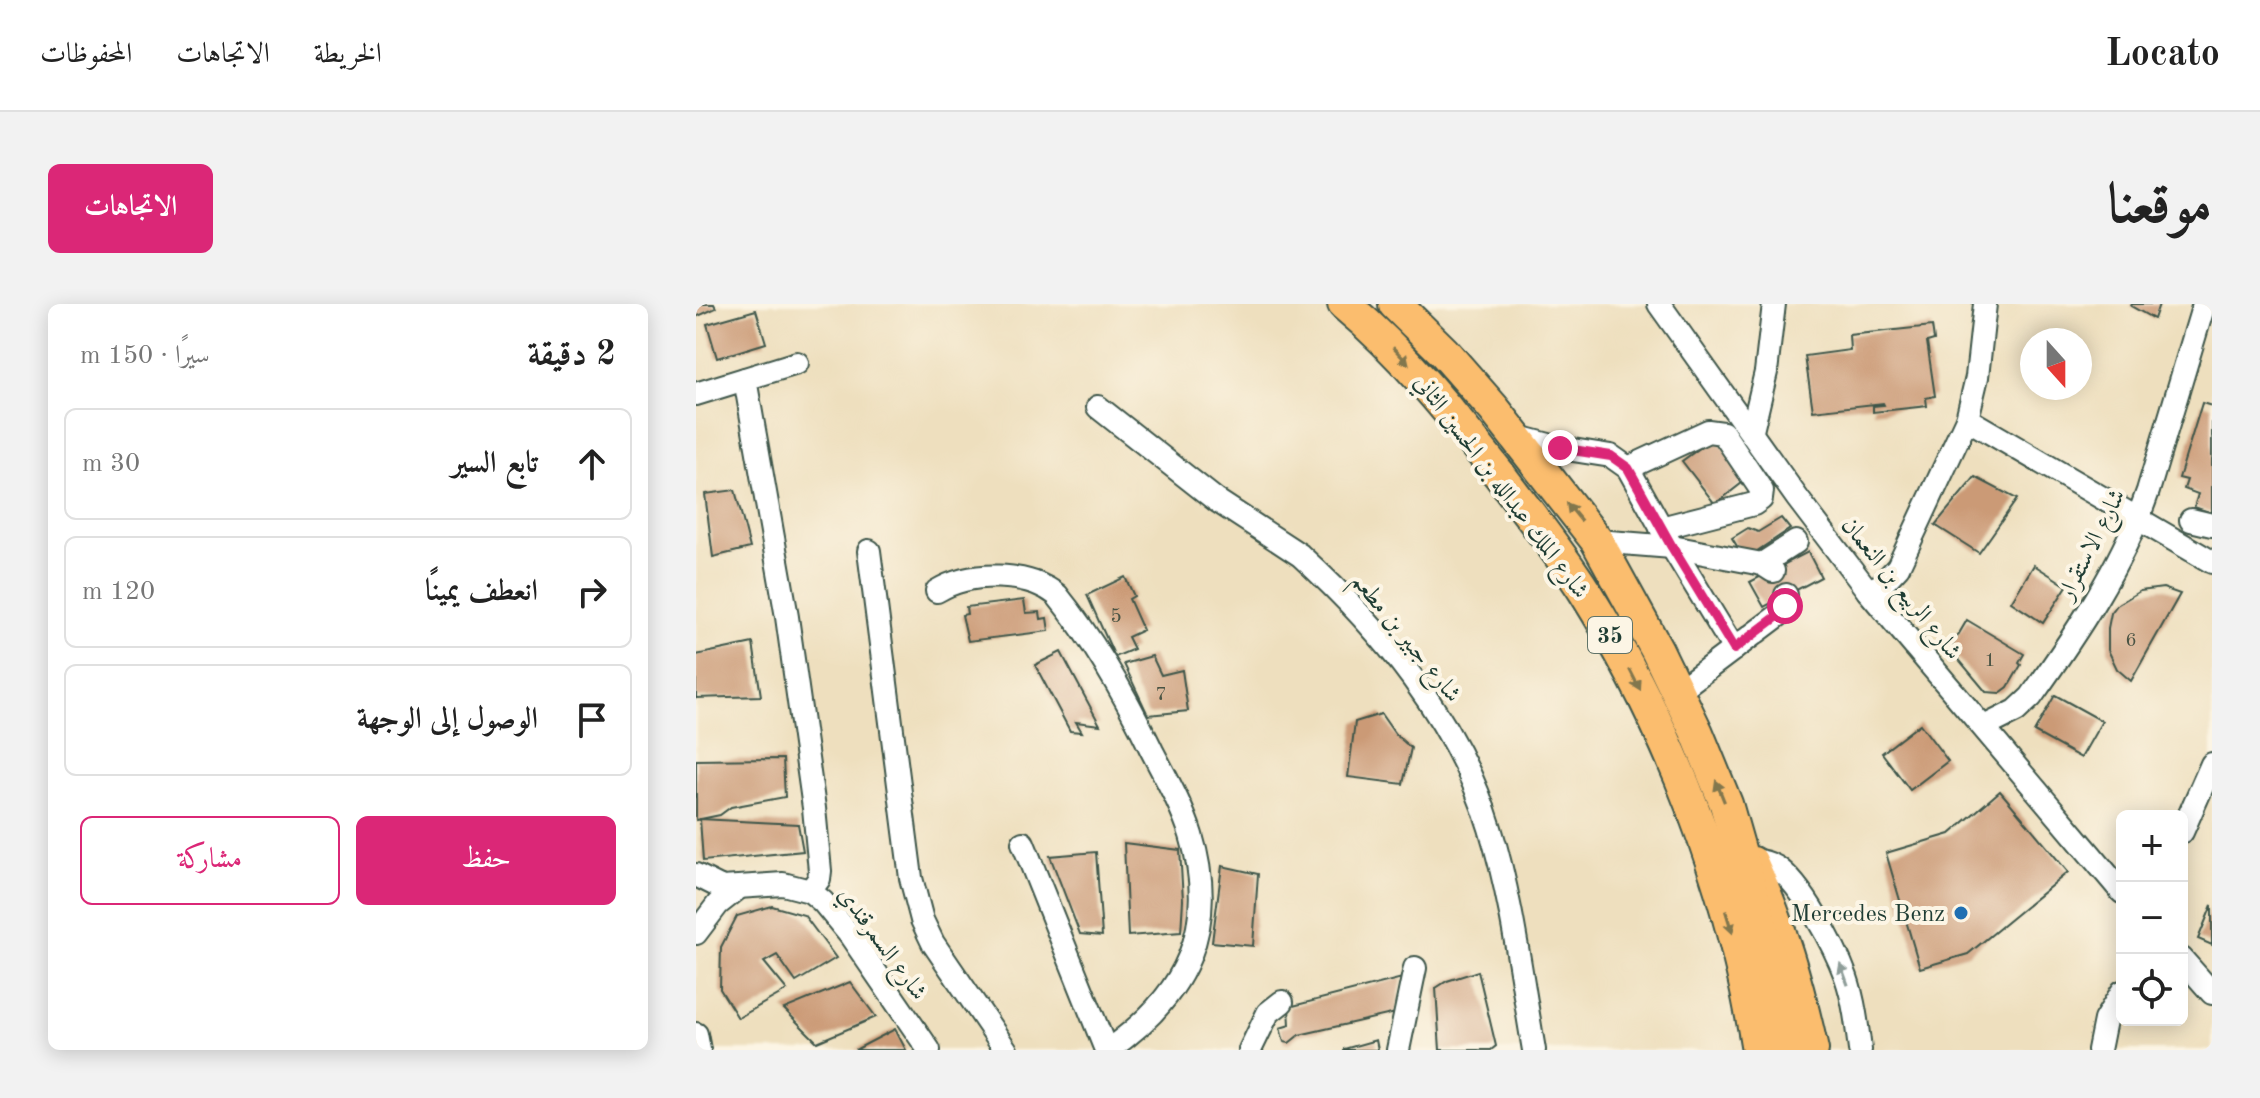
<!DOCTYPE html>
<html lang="ar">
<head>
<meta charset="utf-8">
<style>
	:root { --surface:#fff; --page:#f2f2f2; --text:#222; --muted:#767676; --line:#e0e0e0; --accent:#db2777 }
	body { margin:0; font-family:"Old Standard TT",Amiri,serif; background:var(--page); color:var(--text); direction:rtl }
	.controls { position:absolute; right:24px; bottom:24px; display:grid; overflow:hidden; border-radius:12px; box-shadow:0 4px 20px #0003 }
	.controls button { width:72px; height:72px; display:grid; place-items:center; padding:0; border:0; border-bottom:2px solid var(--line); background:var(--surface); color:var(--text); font:40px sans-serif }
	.compass { position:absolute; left:1324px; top:24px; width:72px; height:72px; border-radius:50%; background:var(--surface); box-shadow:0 4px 20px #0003; rotate:159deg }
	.stop { position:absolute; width:24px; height:24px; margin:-18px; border:6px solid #db2777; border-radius:50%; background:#fff }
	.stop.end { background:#db2777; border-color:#fff; box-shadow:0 2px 8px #0008 }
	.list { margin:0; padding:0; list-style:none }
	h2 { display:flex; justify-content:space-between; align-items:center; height:104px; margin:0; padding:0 32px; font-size:34px }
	h2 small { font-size:26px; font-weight:400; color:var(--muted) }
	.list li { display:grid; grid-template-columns:52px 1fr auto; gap:24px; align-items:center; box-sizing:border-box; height:112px; margin:0 16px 16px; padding:0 16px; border:2px solid var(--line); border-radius:12px }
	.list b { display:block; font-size:30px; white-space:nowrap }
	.list em { font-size:26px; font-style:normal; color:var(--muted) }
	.actions { display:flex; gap:16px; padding:24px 32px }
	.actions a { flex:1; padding:18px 0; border:2px solid var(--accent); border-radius:12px; text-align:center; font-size:28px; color:var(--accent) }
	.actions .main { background:var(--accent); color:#fff }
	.icon { flex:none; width:44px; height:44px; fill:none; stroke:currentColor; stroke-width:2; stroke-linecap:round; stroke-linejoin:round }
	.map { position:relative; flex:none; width:1516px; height:746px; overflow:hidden; direction:ltr; border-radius:12px }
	header { display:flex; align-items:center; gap:48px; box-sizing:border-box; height:112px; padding:0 40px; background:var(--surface); border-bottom:2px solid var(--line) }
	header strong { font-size:38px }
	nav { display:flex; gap:44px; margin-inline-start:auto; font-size:28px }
	.intro { display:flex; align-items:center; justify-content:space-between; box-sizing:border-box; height:192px; padding:0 48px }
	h1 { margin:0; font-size:56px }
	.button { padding:20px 36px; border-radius:12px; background:var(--accent); color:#fff; font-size:28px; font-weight:700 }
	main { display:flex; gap:48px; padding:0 48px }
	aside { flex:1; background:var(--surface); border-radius:12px; box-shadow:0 4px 20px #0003 }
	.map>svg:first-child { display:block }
	.building { fill:#cb9a76 }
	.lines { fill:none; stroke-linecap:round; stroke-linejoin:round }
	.minor-casing { stroke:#3e5549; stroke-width:26 }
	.major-casing { stroke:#3e5549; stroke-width:32 }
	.highway-casing { stroke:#3e5549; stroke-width:36 }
	.minor { stroke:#fff; stroke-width:22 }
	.major { stroke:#fbbd6e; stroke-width:28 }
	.highway { stroke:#fbbd6e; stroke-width:32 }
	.oneway { fill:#82774e }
	.oneway2 { fill:#8f9e9a }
	.route { stroke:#db2777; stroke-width:10 }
	.poi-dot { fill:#1f6fb2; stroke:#fcf5e5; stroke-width:3 }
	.labels { text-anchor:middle; stroke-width:8; stroke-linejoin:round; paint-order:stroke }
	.number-label { font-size:20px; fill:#4a5444 }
	.shield { fill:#fcf5e5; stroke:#617469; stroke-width:2 }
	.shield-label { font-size:22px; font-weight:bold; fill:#1f3d34 }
	.street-label { font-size:24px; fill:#1f3d34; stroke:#fcf5e5 }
	.poi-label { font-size:24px; fill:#1f3d34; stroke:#fcf5e5; text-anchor:end }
</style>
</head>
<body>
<header>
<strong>Locato</strong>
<nav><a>الخريطة</a><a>الاتجاهات</a><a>المحفوظات</a></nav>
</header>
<div class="intro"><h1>موقعنا</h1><a class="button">الاتجاهات</a></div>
<main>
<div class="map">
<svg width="1516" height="746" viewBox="0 0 1516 746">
	<rect width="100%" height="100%" fill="#fcf5e5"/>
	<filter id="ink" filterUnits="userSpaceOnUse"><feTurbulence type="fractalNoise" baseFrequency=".0125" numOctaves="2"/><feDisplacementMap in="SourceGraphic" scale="16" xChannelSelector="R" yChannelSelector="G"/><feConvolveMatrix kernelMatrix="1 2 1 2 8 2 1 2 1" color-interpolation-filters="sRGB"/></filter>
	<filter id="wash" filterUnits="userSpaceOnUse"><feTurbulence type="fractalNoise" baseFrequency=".006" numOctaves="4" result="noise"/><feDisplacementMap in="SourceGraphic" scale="32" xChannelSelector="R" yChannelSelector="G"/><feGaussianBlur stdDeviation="1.8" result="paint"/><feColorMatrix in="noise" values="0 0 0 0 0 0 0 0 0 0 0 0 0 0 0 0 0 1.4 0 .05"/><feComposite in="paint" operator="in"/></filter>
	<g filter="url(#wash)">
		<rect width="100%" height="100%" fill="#eedfbe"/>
		<g id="blocks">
			<!-- building -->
			<g class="building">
				<polygon points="0,0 18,0 20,4 0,13"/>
				<polygon points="1436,0 1463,0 1458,15 1435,2"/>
				<polygon points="60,6 70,39 21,54 11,20"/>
				<polygon points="1236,22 1238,36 1231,38 1239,92 1230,94 1231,102 1177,108 1177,102 1188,101 1187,99 1117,107 1109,52 1154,46 1153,31"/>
				<polygon points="1506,99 1516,102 1516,209 1498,203 1502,190 1488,185 1491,176 1483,174"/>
				<polygon points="1019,133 1051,175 1019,200 986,157"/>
				<polygon points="1279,173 1321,195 1283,249 1239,221"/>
				<polygon points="39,186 54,244 17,253 9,190"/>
				<polygon points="1085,214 1094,225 1049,255 1036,234 1052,224 1062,228"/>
				<polygon points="1112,248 1125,273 1068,303 1054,278"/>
				<polygon points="1338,261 1371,282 1347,319 1315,298"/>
				<polygon points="429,273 438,292 433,295 447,326 432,333 438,345 419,353 391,291"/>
				<polygon points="1467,284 1484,290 1435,377 1421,365 1412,346 1412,324 1415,309 1421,301 1444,287"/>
				<polygon points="328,296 330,309 344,308 345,315 351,314 353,327 272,337 266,311 271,310 270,303"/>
				<polygon points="1271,316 1328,350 1323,359 1325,361 1312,383 1304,389 1290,388 1254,345"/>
				<polygon points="57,339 65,392 0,394 0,351"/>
				<polygon points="365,348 404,421 380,418 386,428 374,427 339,361"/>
				<polygon points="456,352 465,371 486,366 492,407 452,411 428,360"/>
				<polygon points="1359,391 1406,417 1385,454 1338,428"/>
				<polygon points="685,410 699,430 715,444 707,480 652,473 659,418"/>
				<polygon points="1224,420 1252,457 1214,486 1186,449"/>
				<polygon points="87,455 89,493 35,503 24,511 0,516 0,456"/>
				<polygon points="1304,487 1372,568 1272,650 1224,664 1190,549 1254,530"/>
				<polygon points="4,515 102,520 107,547 7,557"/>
				<polygon points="428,539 484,546 487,596 485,628 432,632"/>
				<polygon points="400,548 406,632 384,630 354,552"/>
				<polygon points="526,562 562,570 557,642 516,638"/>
				<polygon points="1516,601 1516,641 1502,635"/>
				<polygon points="76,602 108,611 140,654 100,678 81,651 68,658 91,686 42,714 24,685 25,643 41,612"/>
				<polygon points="782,667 800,742 795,746 744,746 740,684 751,677"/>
				<polygon points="706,674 700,709 603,731 593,739 588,738 584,724 594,721 593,703"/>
				<polygon points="154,678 180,713 121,738 88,705"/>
				<polygon points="199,725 210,746 159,746"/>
				<polygon points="680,736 682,746 648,746 648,745"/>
			</g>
		</g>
	</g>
	<g filter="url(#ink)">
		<use href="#blocks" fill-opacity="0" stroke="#3e5549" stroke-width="2"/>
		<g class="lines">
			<defs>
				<g id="minor">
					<polyline points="963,0 1102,195 1172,287 1426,588"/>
					<polyline points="1289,0 1281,73 1271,115 1516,258"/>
					<polyline points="49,75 91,313 118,504 124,567 123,575 114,587"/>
					<polyline points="0,90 101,59"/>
					<path d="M402,103L520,196L604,251C686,326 761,416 794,524C816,595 825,672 838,746"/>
					<polyline points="1056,127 1070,68 1078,0"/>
					<polyline points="819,132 864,144 915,152 932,164 976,243 1038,345"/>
					<polyline points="932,164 1012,127 1027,129 1066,187 1065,195 1058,200 965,224"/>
					<polyline points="1495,216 1516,221"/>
					<polyline points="901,237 976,243 1066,260 1077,267"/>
					<polyline points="173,247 215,574 226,616 237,639 310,746"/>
					<polyline points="1066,260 1100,238"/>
					<path d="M241,287C274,267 331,267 361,291C399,338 430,393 456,447C470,474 486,502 495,531C523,624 490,692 412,746"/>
					<polyline points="1172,287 1185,281 1202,263 1271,115"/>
					<polyline points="982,387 1083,311 1089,302 1090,291"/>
					<path d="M1288,423L1320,407L1335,393C1380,330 1427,260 1452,187L1508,0"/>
					<polyline points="1486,528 1516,460"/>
					<polyline points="327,539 410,746"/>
					<path d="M1056,556C1065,557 1073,559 1080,563C1106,580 1139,643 1150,673C1158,696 1161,721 1164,746"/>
					<polyline points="0,571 26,584 87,580 114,587 127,598 154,631 233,746"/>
					<polyline points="0,629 22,600 41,585"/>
					<polyline points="1486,655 1516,689"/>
					<polyline points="0,730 3,746"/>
					<polyline points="554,746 572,709 586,698"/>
					<polyline points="702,746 719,664"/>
					<polyline points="1403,746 1409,716 1426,688"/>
				</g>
				<path id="major" d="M1057,557C1086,620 1103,678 1118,746"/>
				<g id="highway">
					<path d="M648,0C708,50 755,109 803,170C832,209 863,247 889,288C976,427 1036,585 1062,746"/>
					<polyline points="699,0 748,48 798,105 901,237 961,346 1001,429 1030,500 1070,640 1090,746"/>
				</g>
			</defs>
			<!-- minor casing -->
			<use href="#minor" class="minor-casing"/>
			<!-- major casing -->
			<use href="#major" class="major-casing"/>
			<!-- highway casing -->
			<use href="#highway" class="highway-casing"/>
			<!-- minor -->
			<use href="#minor" class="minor"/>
			<!-- major -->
			<use href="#major" class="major"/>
			<!-- highway -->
			<use href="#highway" class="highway"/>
		</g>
		<!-- one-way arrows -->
		<defs><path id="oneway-solid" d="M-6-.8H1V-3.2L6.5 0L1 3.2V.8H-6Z" transform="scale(2)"/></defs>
		<g class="oneway">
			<use href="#oneway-solid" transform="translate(705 52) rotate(47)"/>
			<use href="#oneway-solid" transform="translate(878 208) rotate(-129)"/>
			<use href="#oneway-solid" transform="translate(939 376) rotate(63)"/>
			<use href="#oneway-solid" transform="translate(1024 487) rotate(-112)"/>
			<use href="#oneway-solid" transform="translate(1033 618) rotate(73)"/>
		</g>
		<use class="oneway2" href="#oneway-solid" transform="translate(1148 670) rotate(-110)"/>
	</g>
	<g class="lines" filter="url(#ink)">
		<!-- route -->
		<polyline class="route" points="864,144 915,152 932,164 976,243 1038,345 1083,311 1089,302"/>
	</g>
	<!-- markers -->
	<circle class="poi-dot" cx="1265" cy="609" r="8"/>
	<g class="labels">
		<!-- number labels -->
		<g class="number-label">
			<text x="420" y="318">5</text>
			<text x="1435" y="342">6</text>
			<text x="1294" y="362">1</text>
			<text x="465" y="396">7</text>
		</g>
		<!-- shield labels -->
		<rect class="shield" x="892" y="313" width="44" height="36" rx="6"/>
		<g class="shield-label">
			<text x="914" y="339">35</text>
		</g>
		<!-- street labels -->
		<g class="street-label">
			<text transform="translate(806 182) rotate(53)" y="8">شارع الملك عبدالله بن الحسين الثاني</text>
			<text transform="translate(1395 240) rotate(-63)" y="8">شارع الاستقرار</text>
			<text transform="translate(1206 284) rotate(51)" y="8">شارع الربيع بن النعمان</text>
			<text transform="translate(711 333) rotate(51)" y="8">شارع جبير بن مطعم</text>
			<text transform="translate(187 639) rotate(54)" y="8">شارع السمرقندي</text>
		</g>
		<!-- poi labels -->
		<g class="poi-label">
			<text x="1249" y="617">Mercedes Benz</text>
		</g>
	</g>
</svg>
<div class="controls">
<button>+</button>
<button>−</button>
<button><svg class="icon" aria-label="locate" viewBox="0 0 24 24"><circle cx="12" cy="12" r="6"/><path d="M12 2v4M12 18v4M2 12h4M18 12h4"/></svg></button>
</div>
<svg class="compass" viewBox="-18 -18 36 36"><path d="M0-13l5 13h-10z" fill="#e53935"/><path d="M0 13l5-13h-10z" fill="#767676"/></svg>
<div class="stop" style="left:1089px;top:302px"></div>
<div class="stop end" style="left:864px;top:144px"></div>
</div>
<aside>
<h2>2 دقيقة<small>سيرًا · 150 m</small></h2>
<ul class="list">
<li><svg class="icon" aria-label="ahead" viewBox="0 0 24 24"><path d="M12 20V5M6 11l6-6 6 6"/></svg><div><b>تابع السير</b></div><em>30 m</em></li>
<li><svg class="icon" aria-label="right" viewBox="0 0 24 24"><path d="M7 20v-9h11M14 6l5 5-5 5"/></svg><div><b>انعطف يمينًا</b></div><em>120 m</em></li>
<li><svg class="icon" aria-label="arrive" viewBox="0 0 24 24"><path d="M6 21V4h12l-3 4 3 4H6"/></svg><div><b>الوصول إلى الوجهة</b></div></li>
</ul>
<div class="actions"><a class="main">حفظ</a><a>مشاركة</a></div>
</aside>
</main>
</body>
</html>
